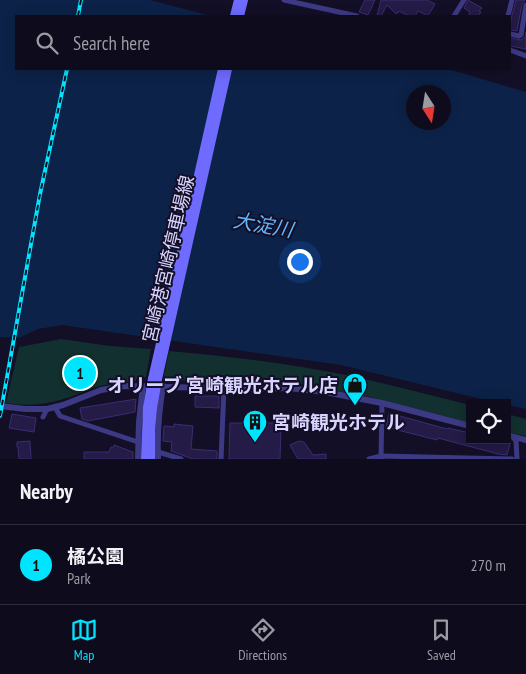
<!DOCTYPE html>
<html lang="en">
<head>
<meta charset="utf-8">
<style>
	:root { --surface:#0e0b1c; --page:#171425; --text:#f1f3f6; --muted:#9b9ba3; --line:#2e2b3b; --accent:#00e5ff }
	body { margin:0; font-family:"PT Sans Narrow","Noto Sans JP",sans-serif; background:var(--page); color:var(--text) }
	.controls { position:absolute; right:15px; bottom:15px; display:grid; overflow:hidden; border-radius:0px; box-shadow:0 2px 12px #0003 }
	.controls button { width:45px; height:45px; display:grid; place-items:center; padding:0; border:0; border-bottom:1px solid var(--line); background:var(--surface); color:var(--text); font:25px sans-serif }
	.compass { position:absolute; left:406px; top:85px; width:45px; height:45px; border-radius:50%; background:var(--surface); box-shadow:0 2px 12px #0003; rotate:168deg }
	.you { position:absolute; left:299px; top:261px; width:18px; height:18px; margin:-12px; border:4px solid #fff; border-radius:50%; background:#1a73e8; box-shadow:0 0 0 8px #1a73e833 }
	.badge { display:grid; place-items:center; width:32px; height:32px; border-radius:50%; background:var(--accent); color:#111; font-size:16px; font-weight:700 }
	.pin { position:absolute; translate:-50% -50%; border:2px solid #fff; box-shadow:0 1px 5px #0006 }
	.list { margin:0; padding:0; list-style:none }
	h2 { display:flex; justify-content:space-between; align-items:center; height:65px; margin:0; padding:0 20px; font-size:21px }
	h2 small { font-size:16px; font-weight:400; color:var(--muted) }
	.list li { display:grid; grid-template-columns:32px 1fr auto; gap:15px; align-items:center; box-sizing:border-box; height:80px; padding:0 20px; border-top:1px solid var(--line) }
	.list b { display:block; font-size:19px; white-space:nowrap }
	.list p { margin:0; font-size:16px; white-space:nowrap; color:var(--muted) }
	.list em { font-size:16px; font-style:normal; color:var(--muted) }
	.icon { flex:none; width:28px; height:28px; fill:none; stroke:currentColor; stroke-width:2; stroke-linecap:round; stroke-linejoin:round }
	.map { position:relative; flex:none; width:526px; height:459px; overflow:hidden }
	.search { position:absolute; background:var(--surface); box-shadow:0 2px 12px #0003; left:15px; right:15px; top:15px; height:55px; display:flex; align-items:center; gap:12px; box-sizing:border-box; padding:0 18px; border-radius:0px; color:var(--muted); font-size:19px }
	.sheet { height:145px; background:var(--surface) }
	nav { display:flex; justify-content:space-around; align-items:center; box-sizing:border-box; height:70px; border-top:1px solid var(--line); background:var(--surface); font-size:14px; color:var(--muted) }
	nav a { display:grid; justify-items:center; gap:2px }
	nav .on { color:var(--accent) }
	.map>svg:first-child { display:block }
	.green { fill:#12302f }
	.water { fill:#0c2248; fill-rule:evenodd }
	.building { fill:#241b47; stroke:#3b2d73 }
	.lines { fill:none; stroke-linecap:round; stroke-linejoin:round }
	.minor { stroke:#3d3a85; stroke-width:5 }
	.tertiary { stroke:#3d3a85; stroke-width:6 }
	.secondary { stroke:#6f6bff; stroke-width:8 }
	.rail-casing { stroke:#00e5ff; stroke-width:4 }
	.rail { stroke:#130f26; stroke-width:2; stroke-dasharray:5.5; stroke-linecap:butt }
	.secondary-bridge { stroke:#6f6bff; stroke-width:8 }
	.labels { text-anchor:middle; stroke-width:4; stroke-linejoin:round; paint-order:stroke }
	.street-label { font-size:19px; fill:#d9d4ff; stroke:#130f26 }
	.poi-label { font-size:19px; font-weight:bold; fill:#d9d4ff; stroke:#130f26; text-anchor:end }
	.water-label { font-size:20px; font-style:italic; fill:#62b6ff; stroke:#130f26 }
</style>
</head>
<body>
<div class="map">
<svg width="526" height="459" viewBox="0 0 526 459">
	<rect width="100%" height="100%" fill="#130f26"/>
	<!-- green -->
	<g class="green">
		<path d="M61,339L110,346L151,349L146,377L136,379V381C121,382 107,384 93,388C82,392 72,397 60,400C44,405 23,406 6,403L19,347Z"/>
		<path d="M169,351C214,355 258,360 302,367C359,376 414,391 470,405V423L370,397L300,384L285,382L253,383L163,380Z"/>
		<polygon points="507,414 526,419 526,436 507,432"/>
	</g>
	<!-- water -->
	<path class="water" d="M0,0H150L211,16H16V69H448L526,92V409L507,405V403H497L485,400L341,365L62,325L38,329L19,338L0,337ZM414,92H444V122H414Z"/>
	<!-- building -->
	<g class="building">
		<polygon points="365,0 375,0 368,15 359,12"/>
		<polygon points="381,0 427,0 435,4 428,16 418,11 415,16 409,16 399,11 398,13 396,13 396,14 387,5 381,16 377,16"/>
		<polygon points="468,0 482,8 479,11 481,12 478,16 468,16 470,12 464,8"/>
		<polygon points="516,0 525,0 522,4 517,31 510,30 511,19"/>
		<polygon points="526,32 526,49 510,46 510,38 521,40 525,37"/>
		<polygon points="195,396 219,396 219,408 195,407"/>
		<polygon points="136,399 135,412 88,421 82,419 80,408"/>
		<polygon points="389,413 447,429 448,428 470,433 470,440 495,440 510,444 507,455 498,454 438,438 437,440 386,427"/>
		<polygon points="12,414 36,418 34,432 9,428"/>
		<polygon points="230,423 275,423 275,426 281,426 280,459 229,459"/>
		<polygon points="174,424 193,426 191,449 217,451 217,459 193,459 171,451 172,442 163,441 164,426 174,427"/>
		<polygon points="30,441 31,459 19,459 18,447 17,447 17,442"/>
		<polygon points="299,441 304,442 313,455 326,454 326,459 298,459 290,445"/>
		<polygon points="114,445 133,452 133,459 84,459 84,452 109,452 111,447 113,448"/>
	</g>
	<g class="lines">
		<!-- minor -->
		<g class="minor">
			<polyline points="284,0 357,16"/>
			<polyline points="454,16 464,0"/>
			<polyline points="508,16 512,0"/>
			<polyline points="510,34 519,36 521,35 526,5"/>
			<polyline points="510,50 526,56"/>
			<polyline points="55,407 60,416 138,442"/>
			<polyline points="43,417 47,409"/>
			<polyline points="513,437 516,441 517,459"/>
			<polyline points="158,452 181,459"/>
			<polyline points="221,459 224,388"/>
			<polyline points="369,459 381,456 512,459"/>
			<polyline points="381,459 382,403"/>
		</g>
		<!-- tertiary -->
		<g class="tertiary">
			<polyline points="0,406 25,409 47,409 63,405 101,390 124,386 255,389 288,388 325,392 382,403 470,426"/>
			<polyline points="507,435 526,440"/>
			<polyline points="138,459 139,422 143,386"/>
			<path d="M158,459C157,435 159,410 163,386"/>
		</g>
		<!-- secondary -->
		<g class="secondary">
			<polyline points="234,16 238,0"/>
			<polyline points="240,16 244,0"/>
			<polyline points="152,379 222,69"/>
			<polyline points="158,379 228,69"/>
			<polyline points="145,459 147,408"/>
			<polyline points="151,459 151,431 153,408"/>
		</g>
		<defs>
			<g id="rail">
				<polyline points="78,16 81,0"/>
				<polyline points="0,416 40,194 67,69"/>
			</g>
		</defs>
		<!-- rail casing -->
		<use href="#rail" class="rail-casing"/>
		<!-- rail -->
		<use href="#rail" class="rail"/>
		<!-- secondary-bridge -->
		<g class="secondary-bridge">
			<polyline points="147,408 152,379"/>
			<polyline points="153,408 158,379"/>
		</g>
	</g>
	<!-- icons -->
	<defs>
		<symbol id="shop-pin" viewBox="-11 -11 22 30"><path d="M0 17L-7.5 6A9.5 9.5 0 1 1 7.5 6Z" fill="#00e5ff" stroke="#130f26"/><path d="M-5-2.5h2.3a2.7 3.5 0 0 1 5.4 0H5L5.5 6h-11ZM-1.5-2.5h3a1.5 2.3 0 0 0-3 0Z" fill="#111"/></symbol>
		<symbol id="building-pin" viewBox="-11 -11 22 30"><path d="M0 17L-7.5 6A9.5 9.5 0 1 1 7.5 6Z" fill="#00e5ff" stroke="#130f26"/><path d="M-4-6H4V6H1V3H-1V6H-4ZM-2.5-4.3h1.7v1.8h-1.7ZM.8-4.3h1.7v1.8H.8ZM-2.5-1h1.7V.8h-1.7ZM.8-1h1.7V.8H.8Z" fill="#111"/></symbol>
	</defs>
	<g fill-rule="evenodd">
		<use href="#shop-pin" x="341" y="371" width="28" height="38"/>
		<use href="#building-pin" x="241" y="408" width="28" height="38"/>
	</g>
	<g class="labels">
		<!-- street labels -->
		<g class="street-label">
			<text transform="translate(168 259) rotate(-77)" y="7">宮崎港宮崎停車場線</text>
		</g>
		<!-- poi labels -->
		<g class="poi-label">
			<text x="338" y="392">オリーブ 宮崎観光ホテル店</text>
			<text x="272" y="429" text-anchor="start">宮崎観光ホテル</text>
		</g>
		<!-- water labels -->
		<g class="water-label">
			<text transform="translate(263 225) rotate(10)" y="7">大淀川</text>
		</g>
	</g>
</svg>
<div class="controls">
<button><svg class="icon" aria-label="locate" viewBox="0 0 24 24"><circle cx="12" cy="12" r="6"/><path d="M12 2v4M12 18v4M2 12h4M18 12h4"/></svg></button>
</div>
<svg class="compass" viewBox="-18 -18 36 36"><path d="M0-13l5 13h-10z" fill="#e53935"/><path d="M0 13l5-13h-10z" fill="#9b9ba3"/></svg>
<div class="you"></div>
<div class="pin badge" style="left:80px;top:373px">1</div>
<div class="search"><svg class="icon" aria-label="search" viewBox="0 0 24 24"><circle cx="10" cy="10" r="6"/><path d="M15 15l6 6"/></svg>Search here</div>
</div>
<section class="sheet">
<h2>Nearby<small></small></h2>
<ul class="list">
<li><span class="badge">1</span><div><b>橘公園</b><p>Park</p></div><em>270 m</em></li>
</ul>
</section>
<nav>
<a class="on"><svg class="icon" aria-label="map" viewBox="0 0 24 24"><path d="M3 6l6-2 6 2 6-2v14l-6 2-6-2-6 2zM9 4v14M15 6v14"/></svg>Map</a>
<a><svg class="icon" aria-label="directions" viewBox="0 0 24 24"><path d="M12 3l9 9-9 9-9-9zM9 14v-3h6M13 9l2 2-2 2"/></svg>Directions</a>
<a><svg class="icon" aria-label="saved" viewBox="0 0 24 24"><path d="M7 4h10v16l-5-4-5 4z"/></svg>Saved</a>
</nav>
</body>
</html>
